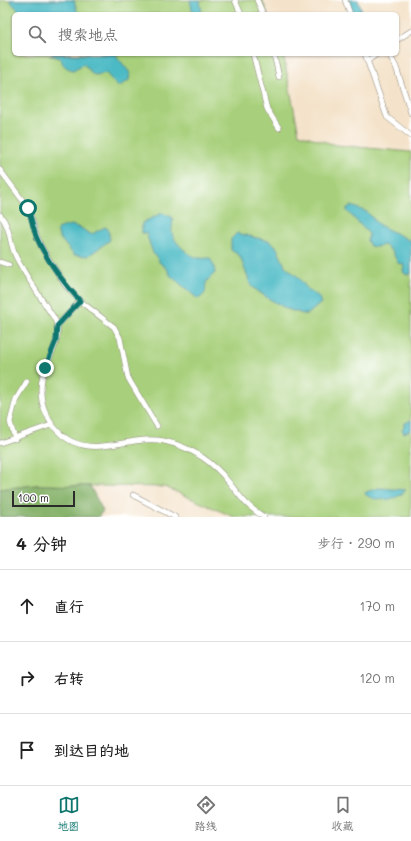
<!DOCTYPE html>
<html lang="zh">
<head>
<meta charset="utf-8">
<style>
	:root { --surface:#fff; --page:#f6f6f6; --text:#222; --muted:#767676; --line:#e0e0e0; --accent:#0f766e }
	body { margin:0; font-family:Mali,"LXGW WenKai TC",sans-serif; background:var(--page); color:var(--text) }
	.scale { position:absolute; left:12px; bottom:10px; width:63px; box-sizing:border-box; padding-left:4px; border:2px solid #2b2b2b; border-top:0; font-size:11px; line-height:14px; white-space:nowrap; color:#2b2b2b; -webkit-text-stroke:3px #fff; paint-order:stroke }
	.stop { position:absolute; width:12px; height:12px; margin:-9px; border:3px solid #0f766e; border-radius:50%; background:#fff }
	.stop.end { background:#0f766e; border-color:#fff; box-shadow:0 1px 4px #0008 }
	.list { margin:0; padding:0; list-style:none }
	h2 { display:flex; justify-content:space-between; align-items:center; height:52px; margin:0; padding:0 16px; font-size:17px }
	h2 small { font-size:13px; font-weight:400; color:var(--muted) }
	.list li { display:grid; grid-template-columns:26px 1fr auto; gap:12px; align-items:center; box-sizing:border-box; height:72px; padding:0 16px; border-top:1px solid var(--line) }
	.list b { display:block; font-size:15px; white-space:nowrap }
	.list em { font-size:13px; font-style:normal; color:var(--muted) }
	.icon { flex:none; width:22px; height:22px; fill:none; stroke:currentColor; stroke-width:2; stroke-linecap:round; stroke-linejoin:round }
	.map { position:relative; flex:none; width:411px; height:517px; overflow:hidden }
	.search { position:absolute; background:var(--surface); box-shadow:0 1px 3px #0004; left:12px; right:12px; top:12px; height:44px; display:flex; align-items:center; gap:10px; box-sizing:border-box; padding:0 14px; border-radius:6px; color:var(--muted); font-size:15px }
	.sheet { height:268px; background:var(--surface) }
	nav { display:flex; justify-content:space-around; align-items:center; box-sizing:border-box; height:56px; border-top:1px solid var(--line); background:var(--surface); font-size:11px; color:var(--muted) }
	nav a { display:grid; justify-items:center; gap:2px }
	nav .on { color:var(--accent) }
	.map>svg:first-child { display:block }
	.green { fill:#a8d07b; stroke:#6a7e53 }
	.forest { fill:#86b26b; stroke:#586e4b }
	.water { fill:#4cbac5; stroke:#3c7278 }
	.lines { fill:none; stroke-linecap:round; stroke-linejoin:round }
	.street-casing { stroke:#90877a; stroke-width:6 }
	.street { stroke:#fff; stroke-width:5 }
	.route { stroke:#0f766e; stroke-width:5 }
</style>
</head>
<body>
<div class="map">
<svg width="411" height="517" viewBox="0 0 411 517">
	<rect width="100%" height="100%" fill="#fff"/>
	<filter id="ink" filterUnits="userSpaceOnUse"><feTurbulence type="fractalNoise" baseFrequency=".025" numOctaves="2"/><feDisplacementMap in="SourceGraphic" scale="8" xChannelSelector="R" yChannelSelector="G"/><feConvolveMatrix kernelMatrix="1 2 1 2 8 2 1 2 1" color-interpolation-filters="sRGB"/></filter>
	<filter id="wash" filterUnits="userSpaceOnUse"><feTurbulence type="fractalNoise" baseFrequency=".012" numOctaves="4" result="noise"/><feDisplacementMap in="SourceGraphic" scale="16" xChannelSelector="R" yChannelSelector="G"/><feGaussianBlur stdDeviation="0.9" result="paint"/><feColorMatrix in="noise" values="0 0 0 0 0 0 0 0 0 0 0 0 0 0 0 0 0 1.4 0 .05"/><feComposite in="paint" operator="in"/></filter>
	<g filter="url(#wash)">
		<rect width="100%" height="100%" fill="#f4e3ca"/>
		<!-- green -->
		<polygon class="green" points="0,0 262,0 268,14 14,14 14,54 283,54 299,134 336,145 411,152 411,517 234,517 165,487 36,485 0,489"/>
		<!-- forest -->
		<polygon class="forest" points="36,485 90,486 103,511 98,517 0,517 0,489"/>
		<!-- water -->
		<g class="water">
			<polygon points="9,0 74,0 78,14 22,14"/>
			<polygon points="190,0 200,0 202,14 193,14"/>
			<polygon points="347,0 358,0 363,14 352,14"/>
			<path d="M49,54H115L130,73L129,80L120,86H117L106,73L96,75L92,74L84,64L73,70C66,68 63,66 61,59Z"/>
			<path d="M352,206L367,212L379,225L411,241V273L408,275L405,274L403,271L404,265L398,263C393,254 394,251 384,245L376,247L370,246L367,241L369,234L347,211V208Z"/>
			<path d="M162,213L172,217C174,222 171,227 172,233C174,242 190,258 200,258C203,259 206,258 210,258L214,266L215,273C212,276 209,278 207,281C203,289 210,292 198,299L170,275L167,269L160,263L157,258L153,253L146,233H142V223Z"/>
			<polygon points="71,225 81,228 88,233 92,234 105,227 108,229 110,240 88,256 74,255 59,237 57,229 63,227"/>
			<polygon points="237,233 269,241 276,246 285,266 298,277 309,291 318,296 321,303 308,314 303,314 287,309 266,297 251,286 240,256 231,250 231,239"/>
			<polygon points="411,420 411,430 404,433 402,429 404,427 404,424"/>
			<path d="M379,488L406,490C397,501 376,503 365,494L366,492Z"/>
		</g>
	</g>
	<g filter="url(#ink)">
		<g class="lines">
			<defs>
				<g id="street">
					<polyline points="235,0 241,14"/>
					<polyline points="257,0 263,14"/>
					<polyline points="345,0 350,14"/>
					<polyline points="397,40 411,31"/>
					<polyline points="253,54 267,109 279,128"/>
					<polyline points="274,54 279,77"/>
					<polyline points="365,54 387,117 411,136"/>
					<polyline points="389,54 396,67 411,113"/>
					<polyline points="367,61 377,54"/>
					<polyline points="0,170 29,209 36,234 42,248 65,285 80,301 114,327 120,338 128,378 157,426"/>
					<path d="M0,215C11,227 9,243 16,257C27,278 41,298 54,318C55,320 57,323 57,326C60,340 51,354 46,366C40,380 39,397 45,411C50,424 57,433 69,440C99,457 133,434 164,441C186,446 207,458 222,474C231,484 238,495 247,504C252,509 258,513 264,517"/>
					<polyline points="0,262 9,265"/>
					<polyline points="57,326 80,301"/>
					<polyline points="15,439 10,422 16,399 27,381"/>
					<polyline points="0,443 51,425"/>
					<polyline points="133,495 175,517"/>
				</g>
			</defs>
			<!-- street casing -->
			<use href="#street" class="street-casing"/>
			<!-- street -->
			<use href="#street" class="street"/>
		</g>
	</g>
	<g class="lines" filter="url(#ink)">
		<!-- route -->
		<path class="route" d="M28,208C31,217 33,227 36,236C46,260 63,282 80,301L57,326L56,341L45,368"/>
	</g>
</svg>
<div class="scale">100 m</div>
<div class="stop" style="left:28px;top:208px"></div>
<div class="stop end" style="left:45px;top:368px"></div>
<div class="search"><svg class="icon" aria-label="search" viewBox="0 0 24 24"><circle cx="10" cy="10" r="6"/><path d="M15 15l6 6"/></svg>搜索地点</div>
</div>
<section class="sheet">
<h2>4 分钟<small>步行 · 290 m</small></h2>
<ul class="list">
<li><svg class="icon" aria-label="ahead" viewBox="0 0 24 24"><path d="M12 20V5M6 11l6-6 6 6"/></svg><div><b>直行</b></div><em>170 m</em></li>
<li><svg class="icon" aria-label="right" viewBox="0 0 24 24"><path d="M7 20v-9h11M14 6l5 5-5 5"/></svg><div><b>右转</b></div><em>120 m</em></li>
<li><svg class="icon" aria-label="arrive" viewBox="0 0 24 24"><path d="M6 21V4h12l-3 4 3 4H6"/></svg><div><b>到达目的地</b></div></li>
</ul>
</section>
<nav>
<a class="on"><svg class="icon" aria-label="map" viewBox="0 0 24 24"><path d="M3 6l6-2 6 2 6-2v14l-6 2-6-2-6 2zM9 4v14M15 6v14"/></svg>地图</a>
<a><svg class="icon" aria-label="directions" viewBox="0 0 24 24"><path d="M12 3l9 9-9 9-9-9zM9 14v-3h6M13 9l2 2-2 2"/></svg>路线</a>
<a><svg class="icon" aria-label="saved" viewBox="0 0 24 24"><path d="M7 4h10v16l-5-4-5 4z"/></svg>收藏</a>
</nav>
</body>
</html>
